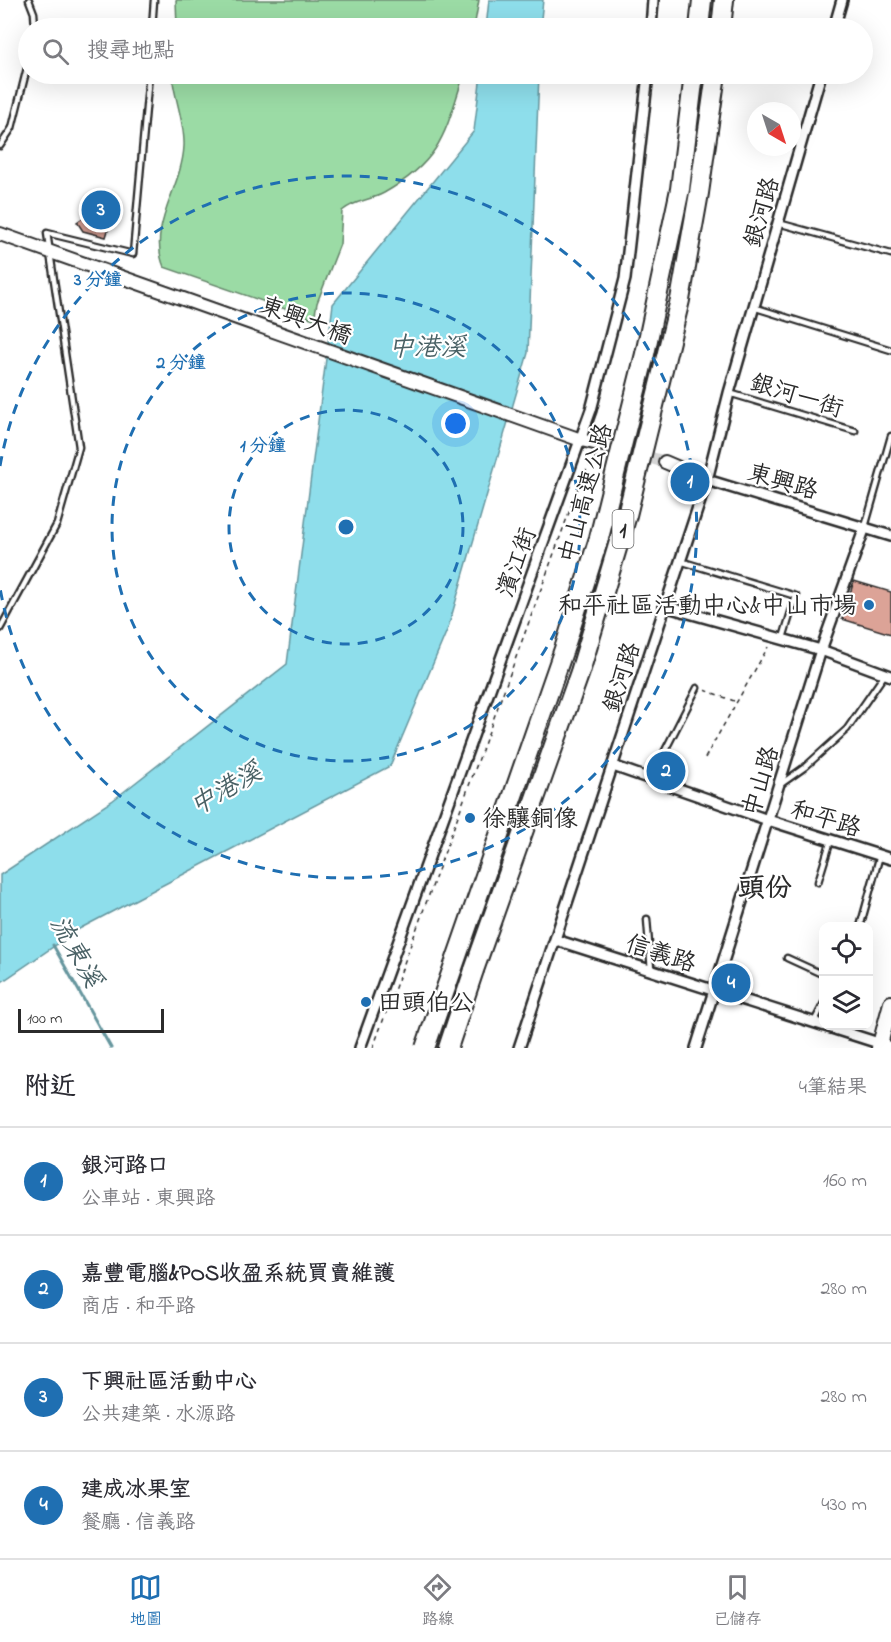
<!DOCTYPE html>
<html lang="zh-TW">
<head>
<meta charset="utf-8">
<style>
	:root { --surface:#fff; --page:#f7f7f7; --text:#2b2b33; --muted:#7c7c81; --line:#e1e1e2; --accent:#1f6fb2 }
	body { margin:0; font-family:"Indie Flower","LXGW WenKai TC",sans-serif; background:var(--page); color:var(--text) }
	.controls { position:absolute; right:18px; bottom:18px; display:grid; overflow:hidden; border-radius:12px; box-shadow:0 6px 24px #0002 }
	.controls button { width:54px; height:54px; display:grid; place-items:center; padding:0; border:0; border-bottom:2px solid var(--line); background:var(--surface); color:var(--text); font:30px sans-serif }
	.compass { position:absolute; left:747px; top:102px; width:54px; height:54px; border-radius:50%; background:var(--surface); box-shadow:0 6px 24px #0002; rotate:141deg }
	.scale { position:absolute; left:18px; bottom:15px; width:146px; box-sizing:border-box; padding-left:6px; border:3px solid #2b2b2b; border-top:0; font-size:16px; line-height:21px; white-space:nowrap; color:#2b2b2b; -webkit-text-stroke:4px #fff; paint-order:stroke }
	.you { position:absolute; left:456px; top:424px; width:21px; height:21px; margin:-15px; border:4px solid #fff; border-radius:50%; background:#1a73e8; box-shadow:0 0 0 9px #1a73e833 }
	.badge { display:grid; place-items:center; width:39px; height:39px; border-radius:50%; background:var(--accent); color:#fff; font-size:20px; font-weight:700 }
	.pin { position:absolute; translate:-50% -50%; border:3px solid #fff; box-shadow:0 2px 6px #0006 }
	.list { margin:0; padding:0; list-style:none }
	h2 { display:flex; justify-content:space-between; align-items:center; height:78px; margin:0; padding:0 24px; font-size:26px }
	h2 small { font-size:20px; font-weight:400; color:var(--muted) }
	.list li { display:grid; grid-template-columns:39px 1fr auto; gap:18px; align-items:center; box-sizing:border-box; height:108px; padding:0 24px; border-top:2px solid var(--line) }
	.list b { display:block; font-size:22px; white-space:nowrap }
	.list p { margin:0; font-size:20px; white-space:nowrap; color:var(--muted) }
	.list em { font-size:20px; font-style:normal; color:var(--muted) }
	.icon { flex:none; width:33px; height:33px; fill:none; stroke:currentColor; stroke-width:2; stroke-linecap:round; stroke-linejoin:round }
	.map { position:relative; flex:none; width:891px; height:1048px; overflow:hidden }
	.search { position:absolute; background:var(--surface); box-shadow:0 6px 24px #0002; left:18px; right:18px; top:18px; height:66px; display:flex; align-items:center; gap:15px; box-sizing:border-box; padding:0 21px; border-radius:33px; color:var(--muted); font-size:22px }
	.sheet { height:510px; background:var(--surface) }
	nav { display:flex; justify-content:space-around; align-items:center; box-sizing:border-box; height:84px; border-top:2px solid var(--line); background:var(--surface); font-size:16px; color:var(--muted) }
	nav a { display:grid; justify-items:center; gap:3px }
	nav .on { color:var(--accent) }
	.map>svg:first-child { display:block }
	.green { fill:#9bdba5; stroke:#638368; stroke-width:1.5 }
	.water { fill:#8edeeb; stroke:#66969e; stroke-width:1.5 }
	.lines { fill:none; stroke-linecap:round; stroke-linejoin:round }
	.stream { stroke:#66969e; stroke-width:3 }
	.building { fill:#dca397; stroke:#2b2b2b; stroke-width:1.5 }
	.tertiary-tunnel { stroke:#d5d5d5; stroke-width:12; stroke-dasharray:12 6; stroke-linecap:butt }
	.service-casing { stroke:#2b2b2b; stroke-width:9 }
	.minor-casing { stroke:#2b2b2b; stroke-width:14 }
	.tertiary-casing { stroke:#2b2b2b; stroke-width:16 }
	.secondary-casing { stroke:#2b2b2b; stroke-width:18 }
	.motorway-casing { stroke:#2b2b2b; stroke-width:22 }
	.path { stroke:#2b2b2b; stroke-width:1.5; stroke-dasharray:4.5 4.5; stroke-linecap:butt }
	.service { stroke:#fff; stroke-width:4.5 }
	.minor { stroke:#fff; stroke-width:9 }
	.tertiary { stroke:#fff; stroke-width:12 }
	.secondary { stroke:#fff; stroke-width:14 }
	.motorway { stroke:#fff; stroke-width:18 }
	.motorway-bridge-casing { stroke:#2b2b2b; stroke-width:22; stroke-linecap:butt }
	.motorway-bridge { stroke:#fff; stroke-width:18 }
	.ring { fill:none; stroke:#1f6fb2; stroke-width:3; stroke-dasharray:10 8 }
	.poi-dot { fill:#1f6fb2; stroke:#fff; stroke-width:2 }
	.labels { text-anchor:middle; stroke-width:4.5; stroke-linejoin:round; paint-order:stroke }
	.shield { fill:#fff; stroke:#6b6b6b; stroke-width:1.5 }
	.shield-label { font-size:22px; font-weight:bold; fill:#2b2b2b }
	.street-label { font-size:24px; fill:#2b2b2b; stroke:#fff }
	.poi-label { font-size:24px; fill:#2b2b2b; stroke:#fff; text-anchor:start }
	.water-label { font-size:26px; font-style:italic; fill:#496165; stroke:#fff }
	.quarter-label { font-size:27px; font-weight:bold; fill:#2b2b2b; stroke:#fff }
	.centre { fill:#1f6fb2; stroke:#fff; stroke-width:3 }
	.ring-label { font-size:18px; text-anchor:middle; font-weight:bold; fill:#1f6fb2; stroke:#fff; stroke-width:4.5; stroke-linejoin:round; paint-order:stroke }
</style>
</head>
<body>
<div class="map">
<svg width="891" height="1048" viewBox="0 0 891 1048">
	<rect width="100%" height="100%" fill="#fff"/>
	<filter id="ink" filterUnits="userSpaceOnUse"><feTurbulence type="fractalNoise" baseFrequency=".0167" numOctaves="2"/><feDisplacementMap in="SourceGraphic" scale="12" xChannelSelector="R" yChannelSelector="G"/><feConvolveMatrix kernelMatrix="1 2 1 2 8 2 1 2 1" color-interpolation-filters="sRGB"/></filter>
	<g filter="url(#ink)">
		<!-- green -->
		<g class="green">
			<polygon points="176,0 479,0 474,28 177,28"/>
			<path d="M174,74H464C445,133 442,160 384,193C369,201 355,200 342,211L340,244L317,303L314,319L164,267C147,227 182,188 184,146C185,126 176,102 173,82Z"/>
		</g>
		<!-- water -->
		<g class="water">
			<polygon points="489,0 543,0 540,28 486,28"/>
			<polygon points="481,74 539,74 528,353 448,628 390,766 81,928 0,983 0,875 112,801 287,664 333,304 474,131"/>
		</g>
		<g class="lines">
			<!-- stream -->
			<polyline class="stream" points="53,945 111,1048"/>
		</g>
		<!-- building -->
		<g class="building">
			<polygon points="108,192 116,205 106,237 83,231 77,222 87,215 92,197 98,198 101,193"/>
			<polygon points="854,581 891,592 891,634 842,619"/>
		</g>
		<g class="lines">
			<!-- tertiary-tunnel -->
			<polyline class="tertiary-tunnel" points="614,447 665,462"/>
			<defs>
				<g id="service">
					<polyline points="29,0 34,13 35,28"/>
					<polyline points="152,28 154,0"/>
					<polyline points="0,146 12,128 28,64"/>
					<polyline points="778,223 891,254"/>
					<polyline points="753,307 891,350"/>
					<polyline points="729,393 855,431"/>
					<polyline points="865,527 891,436"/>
					<polyline points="680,561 796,596 783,638"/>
					<polyline points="0,629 57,524 79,447 47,233 133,254 149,74"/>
					<polyline points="651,778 697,688"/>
					<polyline points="781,784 805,767 847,729 885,674"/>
					<polyline points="818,882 831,840"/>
					<polyline points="647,919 651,970"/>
					<polyline points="860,927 880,855"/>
					<polyline points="787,958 824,975"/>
					<polyline points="814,1022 824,1003"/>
				</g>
				<g id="minor">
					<polyline points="651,28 653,0"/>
					<polyline points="834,28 842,0"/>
					<polyline points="707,480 891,536"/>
					<polyline points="664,606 821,650 891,676"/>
					<polyline points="613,766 768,820 891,859"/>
					<polyline points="556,940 891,1047"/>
					<polyline points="360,1048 591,410 625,279 648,74"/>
					<polyline points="519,1048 707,480 729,393 821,74"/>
					<polyline points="696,1048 821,650 865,527"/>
				</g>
				<g id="tertiary">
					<polyline points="0,234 581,440 612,447"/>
					<polyline points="665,462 707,480"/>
				</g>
				<polyline id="secondary" points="879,1048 891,1003"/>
				<g id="motorway">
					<polyline points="699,28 702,0"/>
					<polyline points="721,28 724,0"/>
					<polyline points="448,1048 474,970"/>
				</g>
			</defs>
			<!-- service casing -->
			<use href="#service" class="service-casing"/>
			<!-- minor casing -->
			<use href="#minor" class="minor-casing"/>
			<!-- tertiary casing -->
			<use href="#tertiary" class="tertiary-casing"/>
			<!-- secondary casing -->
			<use href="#secondary" class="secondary-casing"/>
			<!-- motorway casing -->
			<use href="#motorway" class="motorway-casing"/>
			<!-- path -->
			<g class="path">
				<polyline points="705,690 734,701"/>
				<polyline points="705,758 768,647"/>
				<polyline points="373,1048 582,477 597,454"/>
			</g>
			<!-- service -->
			<use href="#service" class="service"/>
			<!-- minor -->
			<use href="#minor" class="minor"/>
			<!-- tertiary -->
			<use href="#tertiary" class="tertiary"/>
			<!-- secondary -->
			<use href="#secondary" class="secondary"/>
			<!-- motorway -->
			<use href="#motorway" class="motorway"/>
			<defs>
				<g id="motorway-bridge">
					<polyline points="474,970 580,672 627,515 680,300 699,193 716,74"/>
					<polyline points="425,1048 565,646 599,538 645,354 680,189 694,74"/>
				</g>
			</defs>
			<!-- motorway-bridge casing -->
			<use href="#motorway-bridge" class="motorway-bridge-casing"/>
			<!-- motorway-bridge -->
			<use href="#motorway-bridge" class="motorway-bridge"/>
		</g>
	</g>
	<!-- distance rings -->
	<g class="ring">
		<circle cx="346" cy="527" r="117"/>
		<circle cx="346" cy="527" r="234"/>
		<path d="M0 466A351 351 0 1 1 0 588"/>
	</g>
	<!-- markers -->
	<g class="poi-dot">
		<circle cx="869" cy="605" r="6"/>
		<circle cx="470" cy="818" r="6"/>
		<circle cx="366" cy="1002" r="6"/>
	</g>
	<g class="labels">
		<!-- shield labels -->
		<rect class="shield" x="612.5" y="510" width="21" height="38" rx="4.5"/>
		<g class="shield-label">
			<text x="623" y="537">1</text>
		</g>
		<!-- street labels -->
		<g class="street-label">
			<text transform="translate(761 212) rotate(-74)" y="8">銀河路</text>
			<text transform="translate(306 320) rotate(20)" y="8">東興大橋</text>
			<text transform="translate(797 395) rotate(17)" y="8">銀河一街</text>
			<text transform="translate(783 481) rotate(16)" y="8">東興路</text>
			<text transform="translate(585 493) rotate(-75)" y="8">中山高速公路</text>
			<text transform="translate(516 562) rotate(-70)" y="8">濱江街</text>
			<text transform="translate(621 677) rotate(-72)" y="8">銀河路</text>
			<text transform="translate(760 781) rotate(-73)" y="8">中山路</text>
			<text transform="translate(826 818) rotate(17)" y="8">和平路</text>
			<text transform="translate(661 953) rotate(18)" y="8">信義路</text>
		</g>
		<!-- poi labels -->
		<g class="poi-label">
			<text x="857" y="613" text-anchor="end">和平社區活動中心&amp;中山市場</text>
			<text x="482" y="826">徐驤銅像</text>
			<text x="378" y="1010">田頭伯公</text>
		</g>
		<!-- water labels -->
		<g class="water-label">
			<text x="427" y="355">中港溪</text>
			<text transform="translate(225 788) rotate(-30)" y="9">中港溪</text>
			<text transform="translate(77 951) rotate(60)" y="9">流東溪</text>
		</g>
		<!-- quarter labels -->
		<g class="quarter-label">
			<text x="765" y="896">頭份</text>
		</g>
	</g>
	<circle cx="346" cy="527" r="9" class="centre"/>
	<g class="ring-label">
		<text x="98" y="285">3 分鐘</text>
		<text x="181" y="368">2 分鐘</text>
		<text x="263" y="451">1 分鐘</text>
	</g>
</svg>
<div class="controls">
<button><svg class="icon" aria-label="locate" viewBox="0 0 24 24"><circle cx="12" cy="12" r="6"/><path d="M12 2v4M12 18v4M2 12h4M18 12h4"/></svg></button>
<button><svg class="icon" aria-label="layers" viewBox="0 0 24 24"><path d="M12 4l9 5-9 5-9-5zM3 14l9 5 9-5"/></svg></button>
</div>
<svg class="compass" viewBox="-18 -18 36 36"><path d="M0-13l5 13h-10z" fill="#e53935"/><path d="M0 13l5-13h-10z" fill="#7c7c81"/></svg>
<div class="scale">100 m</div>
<div class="you"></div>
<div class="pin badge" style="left:690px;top:482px">1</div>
<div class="pin badge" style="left:666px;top:771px">2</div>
<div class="pin badge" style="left:101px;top:210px">3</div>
<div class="pin badge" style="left:731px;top:983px">4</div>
<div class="search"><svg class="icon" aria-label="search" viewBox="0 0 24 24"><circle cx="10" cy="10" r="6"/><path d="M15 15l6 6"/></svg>搜尋地點</div>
</div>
<section class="sheet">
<h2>附近<small>4筆結果</small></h2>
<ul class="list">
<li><span class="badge">1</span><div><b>銀河路口</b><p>公車站 · 東興路</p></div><em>160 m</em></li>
<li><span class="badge">2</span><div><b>嘉豐電腦&amp;POS收盈系統買賣維護</b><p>商店 · 和平路</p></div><em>280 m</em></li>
<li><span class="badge">3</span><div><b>下興社區活動中心</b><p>公共建築 · 水源路</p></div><em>280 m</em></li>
<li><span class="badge">4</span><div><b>建成冰果室</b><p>餐廳 · 信義路</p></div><em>430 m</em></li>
</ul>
</section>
<nav>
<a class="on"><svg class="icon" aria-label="map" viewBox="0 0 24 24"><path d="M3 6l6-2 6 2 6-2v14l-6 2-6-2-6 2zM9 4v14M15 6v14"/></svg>地圖</a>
<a><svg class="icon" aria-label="directions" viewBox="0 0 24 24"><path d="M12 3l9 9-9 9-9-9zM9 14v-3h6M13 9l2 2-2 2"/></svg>路線</a>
<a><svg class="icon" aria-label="saved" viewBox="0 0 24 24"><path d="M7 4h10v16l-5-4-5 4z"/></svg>已儲存</a>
</nav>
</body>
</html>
